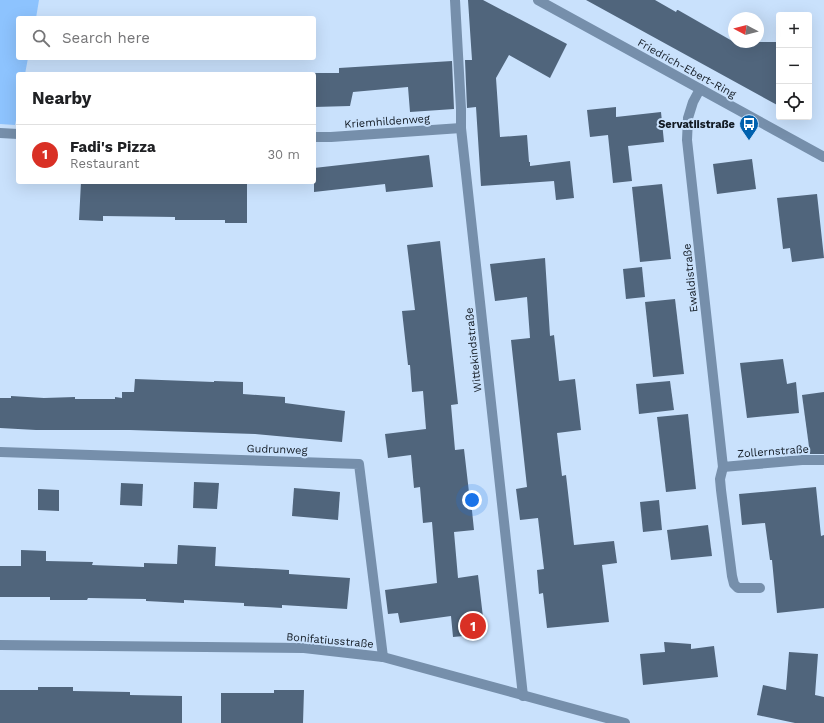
<!DOCTYPE html>
<html lang="en">
<head>
<meta charset="utf-8">
<style>
	:root { --surface:#fff; --page:#f2f2f2; --text:#202124; --muted:#757577; --line:#e0e0e0; --accent:#d93025 }
	body { margin:0; font-family:"Work Sans",sans-serif; background:var(--page); color:var(--text) }
	.controls { position:absolute; right:12px; top:12px; display:grid; overflow:hidden; border-radius:4px; box-shadow:0 4px 16px #0002 }
	.controls button { width:36px; height:36px; display:grid; place-items:center; padding:0; border:0; border-bottom:1px solid var(--line); background:var(--surface); color:var(--text); font:20px sans-serif }
	.compass { position:absolute; left:728px; top:12px; width:36px; height:36px; border-radius:50%; background:var(--surface); box-shadow:0 4px 16px #0002; rotate:277deg }
	.you { position:absolute; left:472px; top:500px; width:14px; height:14px; margin:-10px; border:3px solid #fff; border-radius:50%; background:#1a73e8; box-shadow:0 0 0 6px #1a73e833 }
	.badge { display:grid; place-items:center; width:26px; height:26px; border-radius:50%; background:var(--accent); color:#fff; font-size:13px; font-weight:700 }
	.pin { position:absolute; translate:-50% -50%; border:2px solid #fff; box-shadow:0 1px 4px #0006 }
	.list { margin:0; padding:0; list-style:none }
	h2 { display:flex; justify-content:space-between; align-items:center; height:52px; margin:0; padding:0 16px; font-size:17px }
	h2 small { font-size:13px; font-weight:400; color:var(--muted) }
	.list li { display:grid; grid-template-columns:26px 1fr auto; gap:12px; align-items:center; box-sizing:border-box; height:60px; padding:0 16px; border-top:1px solid var(--line) }
	.list b { display:block; font-size:15px; white-space:nowrap }
	.list p { margin:0; font-size:13px; white-space:nowrap; color:var(--muted) }
	.list em { font-size:13px; font-style:normal; color:var(--muted) }
	.icon { flex:none; width:22px; height:22px; fill:none; stroke:currentColor; stroke-width:2; stroke-linecap:round; stroke-linejoin:round }
	.map { position:relative; flex:none; width:824px; height:723px; overflow:hidden }
	.search { position:absolute; background:var(--surface); box-shadow:0 4px 16px #0002; left:16px; top:16px; width:300px; height:44px; display:flex; align-items:center; gap:10px; box-sizing:border-box; padding:0 14px; border-radius:4px; color:var(--muted); font-size:15px }
	.panel { position:absolute; background:var(--surface); box-shadow:0 4px 16px #0002; left:16px; top:72px; width:300px; height:112px; border-radius:4px }
	.map>svg:first-child { display:block }
	.green { fill:#8dc3fe }
	.building { fill:#50657c }
	.lines { fill:none; stroke-linecap:round; stroke-linejoin:round }
	.service { stroke:#768fab; stroke-width:10 }
	.minor { stroke:#768fab; stroke-width:10 }
	.labels { text-anchor:middle; stroke-width:4; stroke-linejoin:round; paint-order:stroke }
	.street-label { font-size:11px; fill:#121a23; stroke:#c9e1fc }
	.poi-label { font-size:11px; font-weight:bold; fill:#121a23; stroke:#c9e1fc; text-anchor:end }
</style>
</head>
<body>
<div class="map">
<svg width="824" height="723" viewBox="0 0 824 723">
	<rect width="100%" height="100%" fill="#c9e1fc"/>
	<!-- green -->
	<polygon class="green" points="0,0 39,0 36,18 18,18 18,58 28,58 25,74 18,74 18,111 15,125 0,124"/>
	<!-- building -->
	<g class="building">
		<polygon points="468,0 483,0 567,44 550,78 509,55 496,78 500,137 527,135 529,162 530,162 530,166 570,161 574,198 556,200 554,181 481,186 476,107 467,108 465,60 472,60"/>
		<polygon points="586,0 655,0 676,12 677,10 678,10 734,42 779,42 779,106"/>
		<polygon points="452,61 454,109 410,112 408,87 353,92 350,106 314,107 314,73 339,73 339,68"/>
		<polygon points="616,107 616,117 661,112 664,142 628,146 632,181 613,183 608,135 590,137 587,110"/>
		<polygon points="429,155 433,187 386,192 385,184 314,192 314,168"/>
		<polygon points="752,159 756,189 717,194 713,164"/>
		<polygon points="81,182 247,182 247,223 225,223 225,220 175,220 175,217 103,216 103,221 79,220"/>
		<polygon points="662,184 671,259 640,262 632,187"/>
		<polygon points="817,194 824,258 792,262 790,248 783,249 777,198"/>
		<polygon points="440,241 458,404 451,405 455,450 464,449 470,501 471,501 474,530 454,532 458,578 478,575 485,634 453,637 451,616 400,623 398,613 388,614 385,590 437,583 432,522 423,523 420,487 414,488 411,455 388,458 385,434 426,429 423,391 412,392 410,365 408,365 402,311 415,310 407,245"/>
		<polygon points="545,258 550,336 554,335 559,381 575,379 581,430 557,433 562,476 566,475 574,545 614,541 617,563 602,565 609,622 547,628 543,593 539,594 537,570 544,569 538,518 520,520 516,489 527,487 511,340 530,338 527,297 495,301 490,264"/>
		<polygon points="642,267 645,297 626,299 623,269"/>
		<polygon points="675,299 684,374 653,377 645,302"/>
		<polygon points="783,359 787,384 796,382 799,413 747,418 740,363"/>
		<polygon points="135,379 214,382 214,381 243,382 243,394 285,397 285,403 345,411 342,442 255,434 130,430 36,430 0,428 0,398 11,398 11,396 44,398 75,397 75,399 115,399 115,397 122,398 122,392 134,392"/>
		<polygon points="670,381 674,410 639,414 636,384"/>
		<polygon points="824,392 824,454 810,454 802,395"/>
		<polygon points="688,414 696,489 666,492 657,417"/>
		<polygon points="194,482 219,483 217,509 193,508"/>
		<polygon points="121,483 143,484 142,506 120,505"/>
		<polygon points="816,487 821,536 824,535 824,608 777,613 772,560 770,560 765,523 742,525 739,494"/>
		<polygon points="294,488 340,492 338,520 292,516"/>
		<polygon points="38,489 59,490 59,511 38,510"/>
		<polygon points="659,500 662,530 643,532 640,502"/>
		<polygon points="708,525 712,556 671,560 667,530"/>
		<polygon points="178,545 216,547 215,566 289,570 289,574 350,578 347,609 282,605 282,608 266,607 244,606 244,603 184,600 184,603 146,601 146,599 88,598 87,600 50,600 50,597 0,597 0,566 21,566 21,550 46,551 46,561 93,562 92,565 144,567 144,563 177,564"/>
		<polygon points="664,642 691,644 691,649 714,646 718,677 643,685 640,654 665,652"/>
		<polygon points="789,652 818,654 815,695 824,697 824,723 795,723 757,715 763,685 786,690"/>
		<polygon points="38,687 73,687 73,691 130,692 130,695 182,696 182,723 0,723 0,690 38,690"/>
		<polygon points="274,690 304,690 303,723 221,723 221,693 274,693"/>
	</g>
	<g class="lines">
		<!-- service -->
		<polyline class="service" points="723,467 720,479 721,490 732,576 734,584 738,588 760,588"/>
		<!-- minor -->
		<g class="minor">
			<polyline points="455,0 461,109 461,128 523,696"/>
			<polyline points="538,0 824,157"/>
			<polyline points="700,89 693,102 688,118 687,140 723,467 802,460 824,460"/>
			<polyline points="0,133 18,134"/>
			<polyline points="314,137 331,137 461,128"/>
			<polyline points="0,452 359,464 383,657"/>
			<polyline points="0,645 304,648 383,657 625,723"/>
		</g>
	</g>
	<!-- icons -->
	<defs>
		<symbol id="bus-pin" viewBox="-11 -11 22 30"><path d="M0 17L-7.5 6A9.5 9.5 0 1 1 7.5 6Z" fill="#0061ae" stroke="#c9e1fc"/><path d="M-5-6H5V4H4V6H2V4H-2V6H-4V4H-5ZM-3.5-4V0h7V-4ZM-3.5 1.2v1.5H-2V1.2ZM2 1.2v1.5H3.5V1.2Z" fill="#fff"/></symbol>
	</defs>
	<g fill-rule="evenodd">
		<use href="#bus-pin" x="738" y="113" width="22" height="30"/>
	</g>
	<g class="labels">
		<!-- street labels -->
		<g class="street-label">
			<text transform="translate(687 68) rotate(29)" y="4">Friedrich-Ebert-Ring</text>
			<text transform="translate(387 121) rotate(-4)" y="4">Kriemhildenweg</text>
			<text transform="translate(690 278) rotate(-96)" y="4">Ewaldistraße</text>
			<text transform="translate(473 350) rotate(-96)" y="4">Wittekindstraße</text>
			<text transform="translate(277 449) rotate(2)" y="4">Gudrunweg</text>
			<text transform="translate(773 451) rotate(-4)" y="4">Zollernstraße</text>
			<text transform="translate(330 640) rotate(5)" y="4">Bonifatiusstraße</text>
		</g>
		<!-- poi labels -->
		<g class="poi-label">
			<text x="735" y="128">Servatiistraße</text>
		</g>
	</g>
</svg>
<div class="controls">
<button>+</button>
<button>−</button>
<button><svg class="icon" aria-label="locate" viewBox="0 0 24 24"><circle cx="12" cy="12" r="6"/><path d="M12 2v4M12 18v4M2 12h4M18 12h4"/></svg></button>
</div>
<svg class="compass" viewBox="-18 -18 36 36"><path d="M0-13l5 13h-10z" fill="#e53935"/><path d="M0 13l5-13h-10z" fill="#757577"/></svg>
<div class="you"></div>
<div class="pin badge" style="left:473px;top:626px">1</div>
<div class="search"><svg class="icon" aria-label="search" viewBox="0 0 24 24"><circle cx="10" cy="10" r="6"/><path d="M15 15l6 6"/></svg>Search here</div>
<section class="panel">
<h2>Nearby<small></small></h2>
<ul class="list">
<li><span class="badge">1</span><div><b>Fadi's Pizza</b><p>Restaurant</p></div><em>30 m</em></li>
</ul>
</section>
</div>
</body>
</html>
